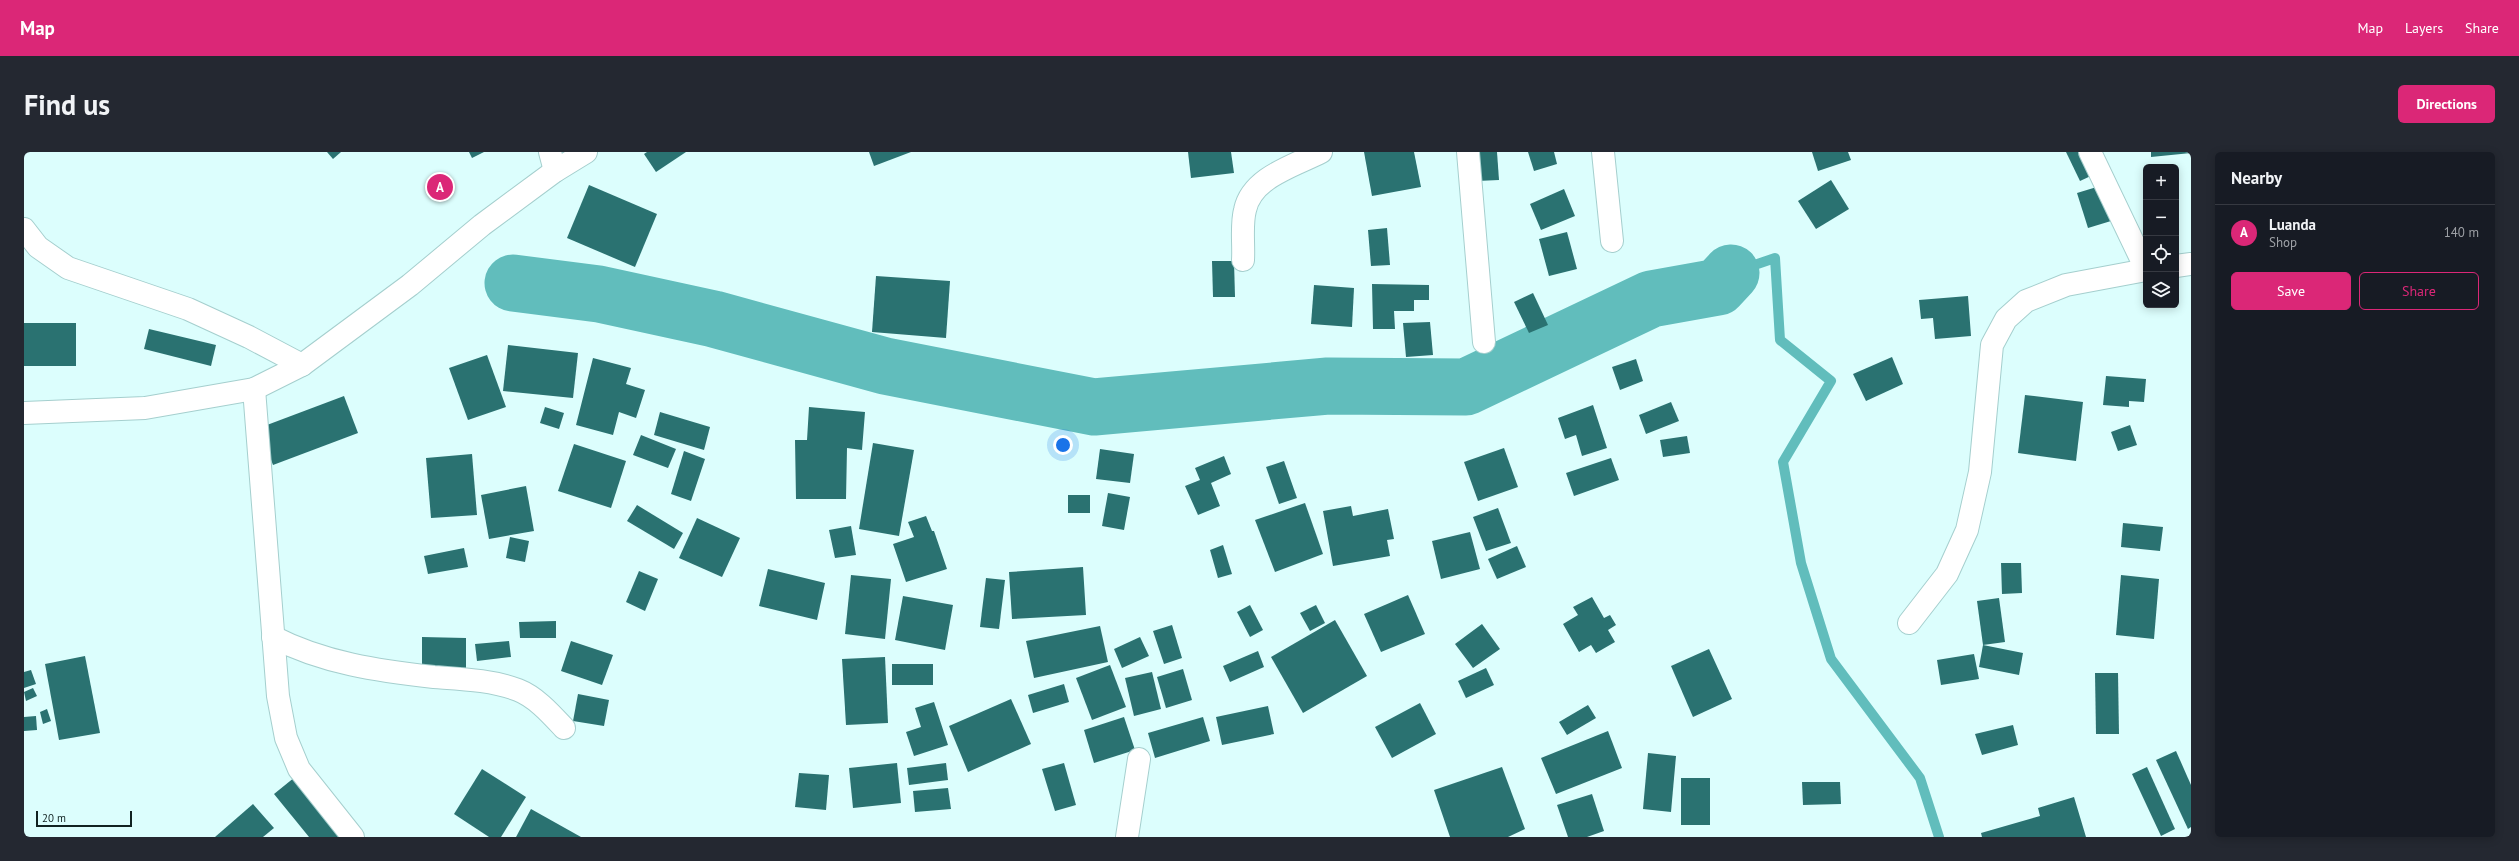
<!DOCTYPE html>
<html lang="en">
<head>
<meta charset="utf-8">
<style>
	:root { --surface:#171b24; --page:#242831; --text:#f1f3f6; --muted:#9ea1a6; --line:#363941; --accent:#db2777 }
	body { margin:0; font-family:"PT Sans",sans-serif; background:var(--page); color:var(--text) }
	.controls { position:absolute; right:12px; top:12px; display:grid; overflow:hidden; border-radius:6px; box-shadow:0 2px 10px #0003 }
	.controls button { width:36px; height:36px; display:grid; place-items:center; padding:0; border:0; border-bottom:1px solid var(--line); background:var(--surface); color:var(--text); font:20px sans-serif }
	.scale { position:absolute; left:12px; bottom:10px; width:96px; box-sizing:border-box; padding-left:4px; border:2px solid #112221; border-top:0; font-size:11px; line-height:14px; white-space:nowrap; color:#112221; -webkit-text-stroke:3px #dcfefd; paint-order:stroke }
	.you { position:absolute; left:1039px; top:293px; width:14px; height:14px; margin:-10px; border:3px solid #fff; border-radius:50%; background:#1a73e8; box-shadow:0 0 0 6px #1a73e833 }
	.badge { display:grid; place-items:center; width:26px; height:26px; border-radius:50%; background:var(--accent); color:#fff; font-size:13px; font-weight:700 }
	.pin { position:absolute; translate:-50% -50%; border:2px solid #fff; box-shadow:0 1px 4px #0006 }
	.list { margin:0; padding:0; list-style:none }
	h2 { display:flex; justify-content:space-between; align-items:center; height:52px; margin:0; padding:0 16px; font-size:17px }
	h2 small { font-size:13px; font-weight:400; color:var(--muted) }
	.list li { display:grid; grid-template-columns:26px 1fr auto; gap:12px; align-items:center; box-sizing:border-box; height:56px; padding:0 16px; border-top:1px solid var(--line) }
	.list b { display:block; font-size:15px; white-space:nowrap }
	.list p { margin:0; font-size:13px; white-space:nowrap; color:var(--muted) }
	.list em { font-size:13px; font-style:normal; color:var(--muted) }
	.actions { display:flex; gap:8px; padding:12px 16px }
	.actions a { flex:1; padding:9px 0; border:1px solid var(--accent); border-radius:6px; text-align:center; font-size:14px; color:var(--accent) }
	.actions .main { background:var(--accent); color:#fff }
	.icon { flex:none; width:22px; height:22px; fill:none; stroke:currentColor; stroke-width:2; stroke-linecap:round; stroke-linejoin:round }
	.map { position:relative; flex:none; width:2167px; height:685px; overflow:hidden; border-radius:6px }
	header { display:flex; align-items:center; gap:24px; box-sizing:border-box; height:56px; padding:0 20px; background:var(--accent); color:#fff }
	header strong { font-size:19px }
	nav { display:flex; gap:22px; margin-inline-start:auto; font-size:14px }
	.intro { display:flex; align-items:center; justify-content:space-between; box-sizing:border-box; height:96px; padding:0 24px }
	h1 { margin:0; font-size:28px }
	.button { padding:10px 18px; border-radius:6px; background:var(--accent); color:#fff; font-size:14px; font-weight:700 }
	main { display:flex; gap:24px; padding:0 24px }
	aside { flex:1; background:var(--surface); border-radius:6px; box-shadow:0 2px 10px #0003 }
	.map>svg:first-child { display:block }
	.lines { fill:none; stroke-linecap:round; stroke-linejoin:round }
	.stream { stroke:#61bdbc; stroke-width:10 }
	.river { stroke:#61bdbc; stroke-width:57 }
	.building { fill:#2a7271 }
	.street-casing { stroke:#a5cfce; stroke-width:24 }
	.secondary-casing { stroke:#a5cfce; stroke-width:24 }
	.street { stroke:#fff; stroke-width:22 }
	.secondary { stroke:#fff; stroke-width:22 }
</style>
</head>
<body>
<header>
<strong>Map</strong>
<nav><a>Map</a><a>Layers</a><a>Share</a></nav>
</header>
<div class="intro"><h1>Find us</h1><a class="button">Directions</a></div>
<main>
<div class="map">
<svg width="2167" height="685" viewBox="0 0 2167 685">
	<rect width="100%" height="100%" fill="#dcfefd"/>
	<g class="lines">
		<!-- stream -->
		<polyline class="stream" points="1707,121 1751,106 1756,188 1807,229 1759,310 1777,411 1807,507 1896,626 1915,685"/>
		<!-- river -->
		<polyline class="river" points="489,131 575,142 690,167 861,214 1070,255 1304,234 1442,235 1627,147 1694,135 1707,121"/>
	</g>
	<!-- building -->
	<g class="building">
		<polygon points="303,0 317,0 309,7"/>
		<polygon points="445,0 460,0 448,6"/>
		<polygon points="623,0 662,0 632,20 620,2"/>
		<polygon points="845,0 887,0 850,14"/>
		<polygon points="1164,0 1207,0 1210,21 1167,26"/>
		<polygon points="1340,0 1390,0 1397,35 1348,44"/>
		<polygon points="1452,0 1473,0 1475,28 1453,29"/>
		<polygon points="1504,0 1530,0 1533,12 1510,19"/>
		<polygon points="1788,0 1824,0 1827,8 1794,19"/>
		<polygon points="2042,0 2060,0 2071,22 2056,29"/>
		<polygon points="2127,0 2167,0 2167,1 2127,5"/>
		<polygon points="416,25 422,35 424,33 428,39 417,46 407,31"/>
		<polygon points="1807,28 1825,57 1792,77 1774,49"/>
		<polygon points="565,33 633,62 611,115 543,86"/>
		<polygon points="2076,34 2087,69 2064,76 2053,41"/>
		<polygon points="1540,37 1551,64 1517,78 1506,52"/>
		<polygon points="1363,76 1366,113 1347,114 1344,78"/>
		<polygon points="1543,80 1553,117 1525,124 1515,87"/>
		<polygon points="1188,109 1210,109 1211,145 1189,145"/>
		<polygon points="852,124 926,129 922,186 848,180"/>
		<polygon points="1348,132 1405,133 1405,148 1390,148 1390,159 1370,159 1371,177 1349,177"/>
		<polygon points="1290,133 1330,136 1328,175 1287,172"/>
		<polygon points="1509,141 1524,173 1505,181 1490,150"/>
		<polygon points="1944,144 1947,184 1911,187 1909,166 1897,167 1895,148"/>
		<polygon points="1406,170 1409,203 1382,205 1379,171"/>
		<rect x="0" y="171" width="52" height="43"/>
		<polygon points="125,177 192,193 187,214 120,197"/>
		<polygon points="484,193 554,201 549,246 479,239"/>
		<polygon points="463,203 482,255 444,268 425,216"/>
		<polygon points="1868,205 1879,232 1842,249 1829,222"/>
		<polygon points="569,206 607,216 602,232 621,238 612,266 595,260 589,283 552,273"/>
		<polygon points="1612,207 1619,229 1596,238 1588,215"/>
		<polygon points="2082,224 2122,227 2120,250 2105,249 2105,255 2079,253"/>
		<polygon points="2001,243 2059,250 2052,309 1994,301"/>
		<polygon points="320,244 334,281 249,313 235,276"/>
		<polygon points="1647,250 1655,269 1622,282 1615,263"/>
		<polygon points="1569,253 1583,296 1558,304 1552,283 1541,287 1534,266"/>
		<polygon points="521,255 540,261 535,277 516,271"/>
		<polygon points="785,255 841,260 838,298 823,296 822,347 772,347 771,288 783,288"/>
		<polygon points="636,260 686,275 680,298 630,283"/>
		<polygon points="2106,273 2113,293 2094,299 2087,280"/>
		<polygon points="617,283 652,297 644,316 609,303"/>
		<polygon points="1663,284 1666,301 1639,305 1636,288"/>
		<polygon points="849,291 890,298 875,384 835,377"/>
		<polygon points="550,292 602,309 587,356 534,339"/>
		<polygon points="1480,296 1494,335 1454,349 1440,310"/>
		<polygon points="1076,297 1110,302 1106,331 1072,327"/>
		<polygon points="660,299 681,307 667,349 647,342"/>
		<polygon points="448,302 453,363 407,366 402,306"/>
		<polygon points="1200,304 1207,322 1187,331 1196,354 1174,363 1161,334 1176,328 1171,316"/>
		<polygon points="1587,306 1595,328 1550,344 1542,321"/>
		<polygon points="1260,309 1273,346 1255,352 1242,315"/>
		<polygon points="502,334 510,379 465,387 457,343"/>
		<polygon points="1084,341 1106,345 1100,378 1078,374"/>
		<rect x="1044" y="343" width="22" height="18"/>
		<polygon points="1281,351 1299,402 1251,420 1231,368"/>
		<polygon points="613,353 659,381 650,397 603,369"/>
		<polygon points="1327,354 1329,364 1364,357 1370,387 1363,388 1366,404 1309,414 1299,359"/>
		<polygon points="1474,356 1487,391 1462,399 1449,365"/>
		<polygon points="902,364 908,379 910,379 923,417 882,430 869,392 890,385 884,370"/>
		<polygon points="673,366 716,386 698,425 655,406"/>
		<polygon points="2099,371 2139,375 2136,399 2097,395"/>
		<polygon points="827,374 832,403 811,406 805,378"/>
		<polygon points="1446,380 1456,417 1417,427 1408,389"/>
		<polygon points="486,385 505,389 501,410 482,406"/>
		<polygon points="1199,393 1208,422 1194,426 1186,398"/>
		<polygon points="1493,394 1502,415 1473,427 1464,407"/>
		<polygon points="440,396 444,415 404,422 400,404"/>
		<polygon points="1977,411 1997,411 1998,441 1978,442"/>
		<polygon points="1059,415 1062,463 988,467 985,420"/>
		<polygon points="744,417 801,431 793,468 735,454"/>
		<polygon points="615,419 634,427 621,459 602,450"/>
		<polygon points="827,423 867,427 861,487 821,482"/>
		<polygon points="2097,423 2135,427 2130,487 2092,483"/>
		<polygon points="962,426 981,428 975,477 956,475"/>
		<polygon points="1384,443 1401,482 1357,500 1340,462"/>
		<polygon points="879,444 929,453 921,498 871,488"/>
		<polygon points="1568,445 1580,466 1586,463 1592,473 1584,478 1591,490 1572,501 1567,493 1555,500 1539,472 1554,463 1549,455"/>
		<polygon points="1975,446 1981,490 1959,493 1953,449"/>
		<polygon points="1226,453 1239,478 1226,485 1213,460"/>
		<polygon points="1292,453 1301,471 1286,479 1276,461"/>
		<polygon points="1311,468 1343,524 1279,561 1247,505"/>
		<polygon points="532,469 532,486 496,486 495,470"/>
		<polygon points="1458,472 1476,497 1449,516 1431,492"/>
		<polygon points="1148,473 1158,506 1140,512 1129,479"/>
		<polygon points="1076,474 1084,510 1010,526 1002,489"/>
		<polygon points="398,485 442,486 442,520 398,519"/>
		<polygon points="1116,485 1125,504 1098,516 1090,497"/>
		<polygon points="485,489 487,505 453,509 451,492"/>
		<polygon points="547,489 589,503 578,533 537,519"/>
		<polygon points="1959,493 1999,501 1995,523 1955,515"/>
		<polygon points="1685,497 1708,547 1669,565 1647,514"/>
		<polygon points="1234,499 1240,515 1206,530 1199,514"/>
		<polygon points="1950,502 1955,527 1917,533 1913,508"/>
		<polygon points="61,504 76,581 35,588 21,512"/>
		<polygon points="861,505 864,571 822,573 818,507"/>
		<rect x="868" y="512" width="41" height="21"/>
		<polygon points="1086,513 1102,555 1068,568 1052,526"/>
		<polygon points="1462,516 1470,533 1442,546 1434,529"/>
		<polygon points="1159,517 1168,548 1142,556 1133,525"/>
		<polygon points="7,518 12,532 0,536 0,520"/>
		<polygon points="1128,520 1137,557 1110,564 1101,526"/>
		<polygon points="2071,521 2094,521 2095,582 2072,582"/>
		<polygon points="1040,532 1045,550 1009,561 1004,543"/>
		<polygon points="9,536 13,544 2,549 0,540"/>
		<polygon points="554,542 585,548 580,574 549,569"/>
		<polygon points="987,547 1007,592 944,620 925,574"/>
		<polygon points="910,550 924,593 890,604 882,580 897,575 891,556"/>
		<polygon points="1396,551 1412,582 1368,606 1351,575"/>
		<polygon points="1564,553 1572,566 1543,583 1535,570"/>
		<polygon points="1244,554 1250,582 1198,593 1192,565"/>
		<polygon points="23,557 27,569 19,572 16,560"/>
		<polygon points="12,564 13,578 0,579 0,565"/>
		<polygon points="1100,565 1111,598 1070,611 1060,578"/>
		<polygon points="1179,565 1186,589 1131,606 1124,581"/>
		<polygon points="1989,573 1994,593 1958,603 1951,582"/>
		<polygon points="1584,579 1598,616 1532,642 1517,606"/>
		<polygon points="2152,599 2167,633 2167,675 2164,677 2132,608"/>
		<polygon points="1624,601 1652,604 1647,660 1619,657"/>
		<polygon points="873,611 877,651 829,656 825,616"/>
		<polygon points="922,611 924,628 885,633 883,616"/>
		<polygon points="1040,611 1052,653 1031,659 1018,617"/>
		<polygon points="1478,615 1501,677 1484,685 1426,685 1410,638"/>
		<polygon points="2123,615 2151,677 2137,684 2108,622"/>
		<polygon points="458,617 502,645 477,685 465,685 430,662"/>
		<polygon points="775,621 805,623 802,658 771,655"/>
		<polygon points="271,625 319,685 285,685 250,642"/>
		<rect x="1657" y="626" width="29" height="47"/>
		<polygon points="1778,630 1816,630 1817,652 1779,653"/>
		<polygon points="924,636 927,657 891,660 889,639"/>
		<polygon points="1568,642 1580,679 1563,685 1544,685 1533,653"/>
		<polygon points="2050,645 2062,685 1958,685 1957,681 2016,664 2014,656"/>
		<polygon points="229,652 250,676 239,685 191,685"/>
		<polygon points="507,657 557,685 492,685"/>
	</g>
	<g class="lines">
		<defs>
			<g id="street">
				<polyline points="526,0 531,19"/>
				<polyline points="1444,0 1460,190"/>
				<polyline points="1579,0 1588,89"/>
				<polyline points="2066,0 2122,117"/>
				<polyline points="0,77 14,95 44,116 164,157 225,185 278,213"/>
				<path d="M1219,108C1220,92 1217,73 1221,58C1228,25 1270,14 1297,0"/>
				<polyline points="2152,114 2167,112"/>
				<polyline points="230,237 254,544 262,586 275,617 329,685"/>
				<polyline points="1885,471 1923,422 1943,378 1956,320 1968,193 1982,167 2002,149 2042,133 2122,118"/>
				<path d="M249,485C299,511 355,519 410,525C437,527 468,528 494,538C512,545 527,562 540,576"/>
				<polyline points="1103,685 1115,607"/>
			</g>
			<polyline id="secondary" points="0,261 121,256 230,237 278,213 386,133 458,73 531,19 562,0"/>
		</defs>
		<!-- street casing -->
		<use href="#street" class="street-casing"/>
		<!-- secondary casing -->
		<use href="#secondary" class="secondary-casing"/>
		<!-- street -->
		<use href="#street" class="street"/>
		<!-- secondary -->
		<use href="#secondary" class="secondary"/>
	</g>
</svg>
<div class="controls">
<button>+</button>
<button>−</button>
<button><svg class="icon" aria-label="locate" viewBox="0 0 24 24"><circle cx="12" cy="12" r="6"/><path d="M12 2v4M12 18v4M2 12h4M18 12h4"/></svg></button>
<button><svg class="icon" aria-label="layers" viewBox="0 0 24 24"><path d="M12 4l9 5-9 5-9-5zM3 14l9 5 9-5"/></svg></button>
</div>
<div class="scale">20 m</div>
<div class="you"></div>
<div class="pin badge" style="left:416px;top:35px">A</div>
</div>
<aside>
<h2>Nearby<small></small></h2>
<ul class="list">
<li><span class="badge">A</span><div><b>Luanda</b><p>Shop</p></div><em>140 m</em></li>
</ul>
<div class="actions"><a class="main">Save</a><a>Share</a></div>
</aside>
</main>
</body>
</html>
